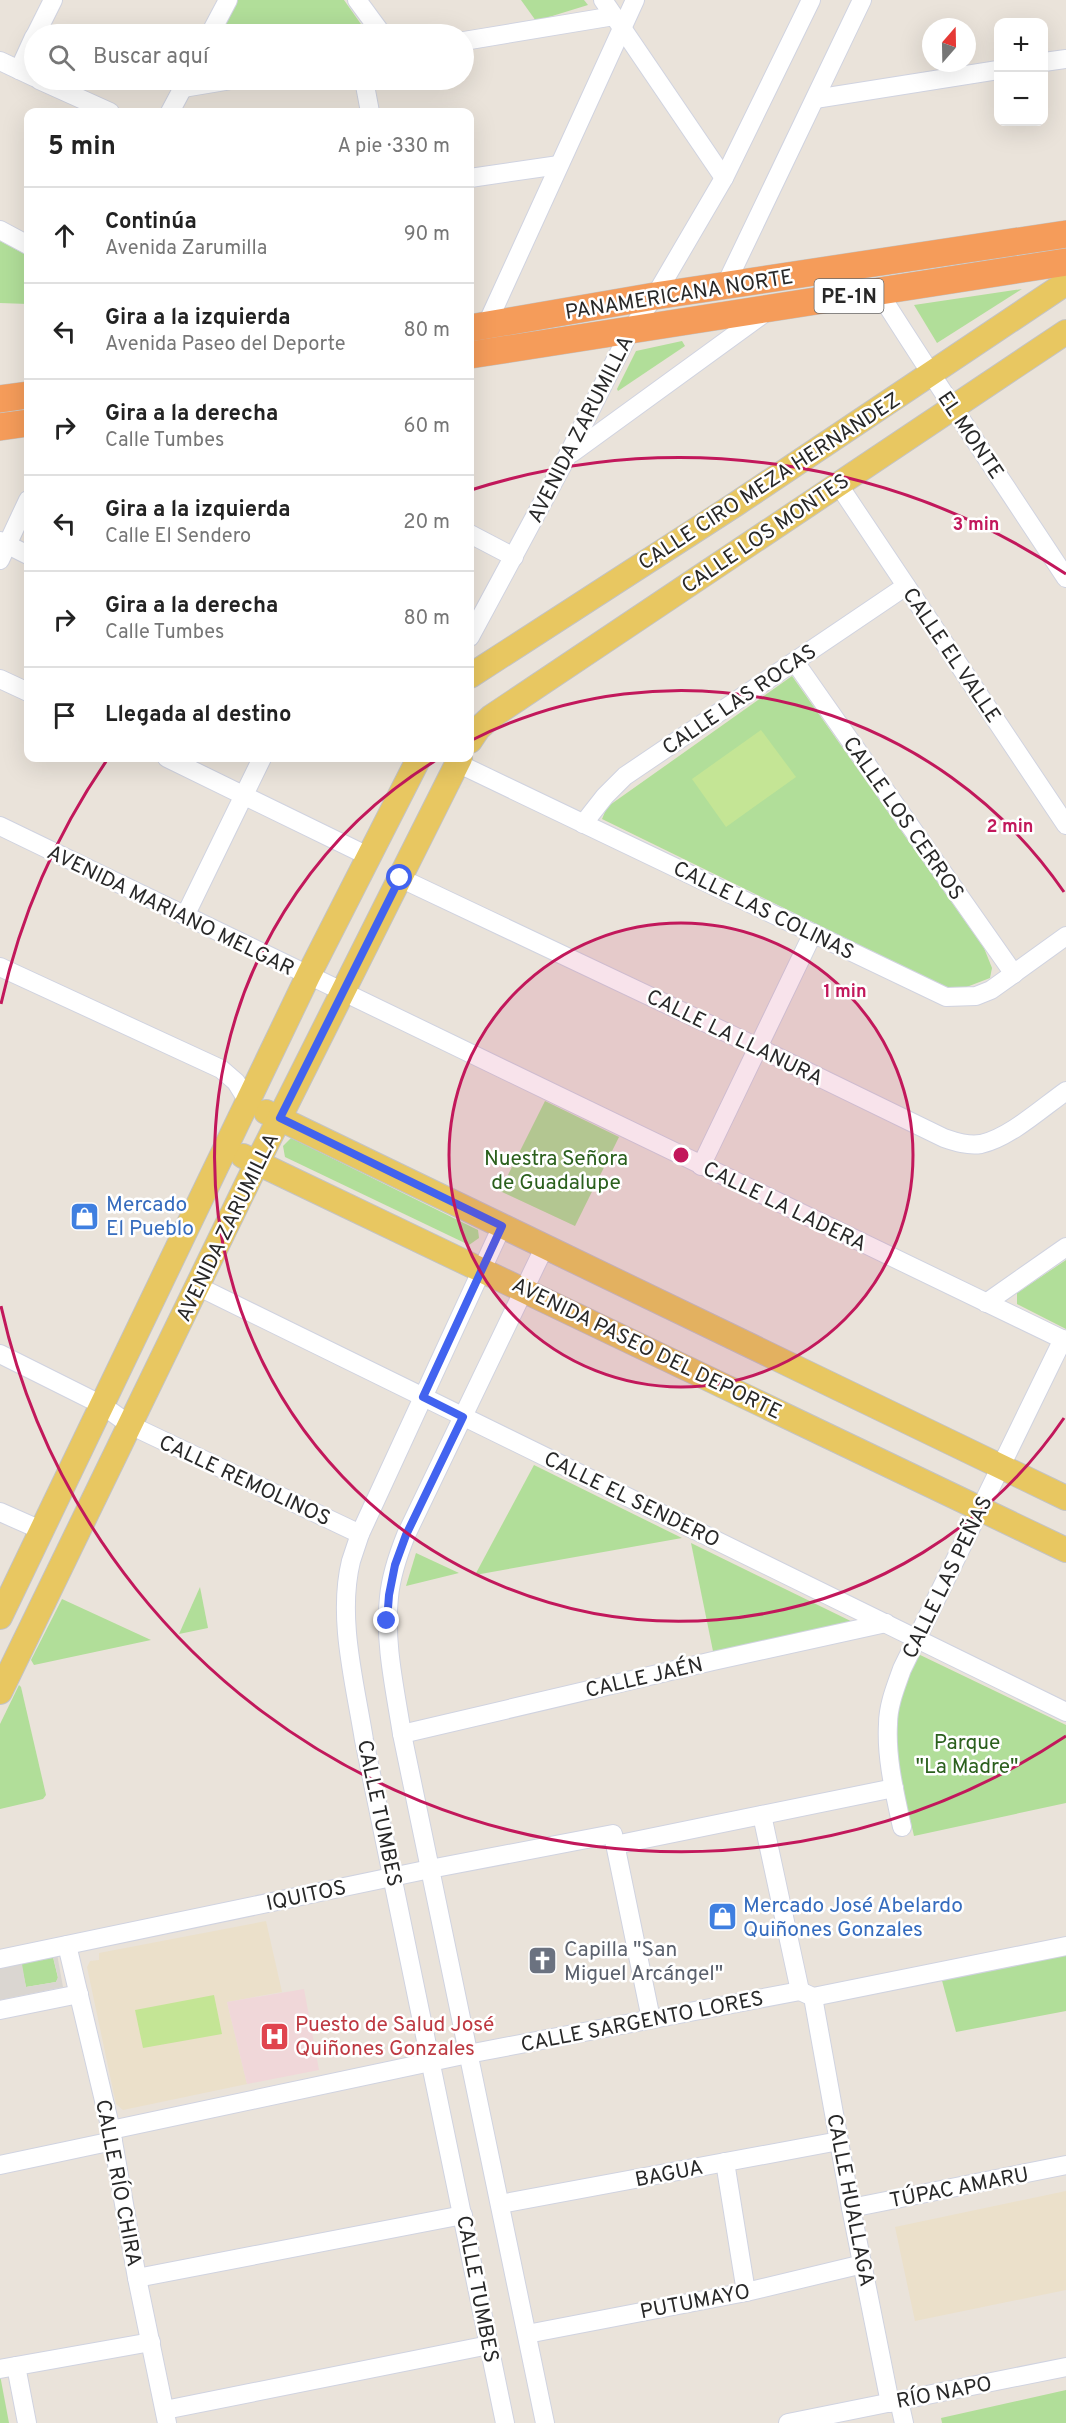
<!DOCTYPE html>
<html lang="es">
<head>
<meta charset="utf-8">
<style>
	:root { --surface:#fff; --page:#f6f6f6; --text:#222; --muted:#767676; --line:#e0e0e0 }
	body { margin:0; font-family:Overpass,sans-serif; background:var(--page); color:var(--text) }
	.controls { position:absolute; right:18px; top:18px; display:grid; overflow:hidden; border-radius:12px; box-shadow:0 6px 24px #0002 }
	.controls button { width:54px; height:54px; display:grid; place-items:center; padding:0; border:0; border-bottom:2px solid var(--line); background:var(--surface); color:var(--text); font:30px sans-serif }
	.compass { position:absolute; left:922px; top:18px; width:54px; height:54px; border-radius:50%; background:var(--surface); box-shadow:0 6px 24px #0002; rotate:20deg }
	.stop { position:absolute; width:18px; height:18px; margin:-14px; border:4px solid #4263ef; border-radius:50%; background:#fff }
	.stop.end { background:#4263ef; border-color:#fff; box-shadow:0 2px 6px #0008 }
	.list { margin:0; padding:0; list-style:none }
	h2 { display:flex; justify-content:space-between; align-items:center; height:78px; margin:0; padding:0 24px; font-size:26px }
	h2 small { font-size:20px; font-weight:400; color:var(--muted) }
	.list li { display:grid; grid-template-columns:39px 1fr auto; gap:18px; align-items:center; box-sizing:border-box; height:96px; padding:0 24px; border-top:2px solid var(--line) }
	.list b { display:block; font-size:22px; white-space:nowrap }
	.list p { margin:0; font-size:20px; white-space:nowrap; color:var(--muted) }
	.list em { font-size:20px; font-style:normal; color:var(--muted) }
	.icon { flex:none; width:33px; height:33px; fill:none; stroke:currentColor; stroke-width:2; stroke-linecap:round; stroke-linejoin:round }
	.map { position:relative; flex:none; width:1066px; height:2423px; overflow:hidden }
	.search { position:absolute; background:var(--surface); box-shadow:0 6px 24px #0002; left:24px; top:24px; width:450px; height:66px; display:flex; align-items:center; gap:15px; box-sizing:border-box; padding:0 21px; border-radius:33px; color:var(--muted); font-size:22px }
	.panel { position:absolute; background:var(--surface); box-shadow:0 6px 24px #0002; left:24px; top:108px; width:450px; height:654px; border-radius:12px }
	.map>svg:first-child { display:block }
	.education { fill:#ebe0ca }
	.medical { fill:#f0d7d9 }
	.green { fill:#b1de99 }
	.pitch { fill:#c4e595 }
	.plaza { fill:#dad6d1; fill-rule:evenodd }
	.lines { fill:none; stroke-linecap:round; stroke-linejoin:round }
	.minor-casing { stroke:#d0d3e0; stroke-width:20 }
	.major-casing { stroke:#c3c3c3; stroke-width:26 }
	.highway-casing { stroke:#c3c3c3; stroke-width:28 }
	.minor { stroke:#fff; stroke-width:18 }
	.major { stroke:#e8c761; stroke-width:24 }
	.highway { stroke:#f59c5a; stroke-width:27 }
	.route { stroke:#4263ef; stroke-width:8 }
	.ring { fill:none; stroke:#c2185b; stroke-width:3 }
	.labels { text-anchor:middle; stroke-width:5; stroke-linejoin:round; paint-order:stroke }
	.shield { fill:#fff; stroke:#686868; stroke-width:1.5 }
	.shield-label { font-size:20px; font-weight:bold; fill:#282828 }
	.street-label { font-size:21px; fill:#282828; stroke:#fff }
	.park-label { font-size:21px; fill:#2b601d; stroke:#fff }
	.shop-label { font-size:21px; fill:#366cbe; stroke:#fff; text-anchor:start }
	.worship-label { font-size:21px; fill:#5b616d; stroke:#fff; text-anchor:start }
	.health-label { font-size:21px; fill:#be3a42; stroke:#fff; text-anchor:start }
	.centre { fill:#c2185b; stroke:#fff; stroke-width:3 }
	.ring-label { font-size:18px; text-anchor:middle; font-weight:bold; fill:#c2185b; stroke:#fff; stroke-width:5; stroke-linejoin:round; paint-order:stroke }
</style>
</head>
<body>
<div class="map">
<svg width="1066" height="2423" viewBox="0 0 1066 2423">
	<rect width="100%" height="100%" fill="#eae3da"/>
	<!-- education -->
	<g class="education">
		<polygon points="266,1921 282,1992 227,2002 247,2084 123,2110 116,2104 87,1967 90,1961 99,1960 99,1953"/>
		<polygon points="1066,2191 1066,2290 915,2321 895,2227"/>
	</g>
	<!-- medical -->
	<polygon class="medical" points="304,1989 319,2070 247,2084 227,2002"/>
	<!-- green -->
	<g class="green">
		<polygon points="235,0 344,0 368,34 217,34"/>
		<polygon points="521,0 584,0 588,5 536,21"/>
		<polygon points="0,241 28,256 28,304 0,303"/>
		<polygon points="1022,289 937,343 914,305"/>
		<polygon points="682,341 685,346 618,391 617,389 636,351"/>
		<polygon points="792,676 984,948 992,968 990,978 964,988 945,987 602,819 607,807"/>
		<polygon points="545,1101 619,1137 575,1226 500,1191"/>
		<polygon points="291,1138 478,1230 479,1238 469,1245 285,1157 283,1146"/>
		<polygon points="1066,1260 1066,1329 1017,1304 1017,1293"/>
		<polygon points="534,1465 682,1538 475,1575"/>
		<polygon points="691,1543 865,1628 715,1661"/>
		<polygon points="416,1553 459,1573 406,1586"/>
		<polygon points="200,1587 208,1628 179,1634"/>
		<polygon points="62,1599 151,1640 34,1665 31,1660"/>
		<path d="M916,1653L1066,1725V1803L914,1836C904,1791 887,1741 899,1696C903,1681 911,1667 916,1653Z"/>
		<polygon points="19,1685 21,1687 46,1795 43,1799 0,1809 0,1724"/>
		<polygon points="1066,1949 1066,2011 956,2032 941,1977"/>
		<polygon points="53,1957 58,1978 56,1982 26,1987 21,1964"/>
		<polygon points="0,2375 9,2423 0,2423"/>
		<polygon points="1066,2390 1066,2423 942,2423 941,2418"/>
	</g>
	<!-- pitch -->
	<g class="pitch">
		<polygon points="761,730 796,777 726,827 692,779"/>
		<polygon points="214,1995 222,2034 143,2048 135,2010"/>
	</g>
	<!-- plaza -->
	<path class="plaza" d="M57,1954L63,1987L0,2000V1963ZM53,1957L58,1977L56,1982L26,1987L22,1964Z"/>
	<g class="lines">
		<defs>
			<g id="minor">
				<polyline points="357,0 382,34"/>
				<polyline points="603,0 724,178"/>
				<polyline points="36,34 53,0"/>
				<polyline points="210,34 228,0"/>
				<polyline points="464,41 614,16"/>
				<polyline points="0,61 34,77"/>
				<polyline points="1044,62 1066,59"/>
				<polyline points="19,70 34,37"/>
				<polyline points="39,80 110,112"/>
				<polyline points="364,80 370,112"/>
				<polyline points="183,88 231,80"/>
				<polyline points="815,99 998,70"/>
				<polyline points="170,112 187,80"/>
				<polyline points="470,178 559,165"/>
				<polyline points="0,230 28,245"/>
				<polyline points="725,286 862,0"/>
				<path d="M878,291C939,388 1003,482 1066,578"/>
				<polyline points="486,326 635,0"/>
				<polyline points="572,453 766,312"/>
				<polyline points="838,484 1066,825"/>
				<polyline points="470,534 514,557"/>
				<polyline points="0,541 28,555"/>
				<polyline points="0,560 28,500"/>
				<polyline points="470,637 568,455 631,329 655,296 724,178 811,0"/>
				<polyline points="795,662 1014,974"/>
				<polyline points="0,679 28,692"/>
				<polyline points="167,758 368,856"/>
				<polyline points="457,763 946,997 976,996 991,990 1066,936"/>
				<polyline points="583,824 605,796 625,776 906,586"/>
				<polyline points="0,826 1066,1341"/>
				<path d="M400,878L757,1047L944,1138C956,1142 968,1146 981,1144C1009,1138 1042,1108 1066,1091"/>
				<polyline points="185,916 262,758"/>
				<polyline points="0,967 221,1069 236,1082 249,1103"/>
				<polyline points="701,1166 813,933"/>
				<path d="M502,1226L360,1534C357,1543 354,1552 351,1561C337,1618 355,1683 364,1740L505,2423"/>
				<path d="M545,1246L406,1535C398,1555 391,1575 389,1597C384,1642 395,1689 402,1734L545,2423"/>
				<polyline points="197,1286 1066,1712"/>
				<polyline points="986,1303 1066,1247"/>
				<polyline points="0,1354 102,1405 130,1425 360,1534"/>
				<polyline points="0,1512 43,1531"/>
				<polyline points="402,1734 713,1661 886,1623"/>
				<polyline points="762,1815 800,1991"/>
				<path d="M902,1827C895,1794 886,1759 888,1724C888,1705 896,1686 902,1669L1063,1339"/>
				<polyline points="615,1845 894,1788"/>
				<polyline points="67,1945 111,2130 137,2278 167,2423"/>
				<polyline points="0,1959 430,1869 613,1834 651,2019"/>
				<polyline points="813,1997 851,2208 890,2403"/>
				<polyline points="0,2010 79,1994"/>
				<polyline points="111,2130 468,2054 800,1991 813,1997 1066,1946"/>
				<polyline points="725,2162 746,2292"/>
				<polyline points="0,2165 113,2141"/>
				<polyline points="500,2204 839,2141"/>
				<polyline points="851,2208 1066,2165"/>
				<polyline points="137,2278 463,2215"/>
				<polyline points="527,2334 746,2292 863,2264"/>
				<polyline points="16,2366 27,2423"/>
				<polyline points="0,2369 151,2342"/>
				<polyline points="899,2401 904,2423"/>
				<polyline points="165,2410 489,2345"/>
				<polyline points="788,2423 1066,2367"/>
			</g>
			<g id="major">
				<polyline points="470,676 736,504 1066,283"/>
				<polyline points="470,741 478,729 491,717 1066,332"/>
				<polyline points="266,1112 1066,1498"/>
				<polyline points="243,1156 1066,1550"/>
				<polyline points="0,1617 308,976 419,758"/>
				<polyline points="0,1692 257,1163 460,758"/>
			</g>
			<g id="highway">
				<polyline points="470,328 655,296 1066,234"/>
				<polyline points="470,355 1066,262"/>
				<polyline points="0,399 28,395"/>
				<polyline points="0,427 28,423"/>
			</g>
		</defs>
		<!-- minor casing -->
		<use href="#minor" class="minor-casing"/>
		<!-- major casing -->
		<use href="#major" class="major-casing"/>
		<!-- highway casing -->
		<use href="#highway" class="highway-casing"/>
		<!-- minor -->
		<use href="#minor" class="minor"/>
		<!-- major -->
		<use href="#major" class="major"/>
		<!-- highway -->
		<use href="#highway" class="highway"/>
	</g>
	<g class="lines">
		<!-- route -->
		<polyline class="route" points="387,1621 389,1595 395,1565 406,1535 463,1417 423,1397 502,1226 280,1118 400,878"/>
	</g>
	<!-- distance rings -->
	<circle cx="681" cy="1155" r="232" fill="#c2185b" fill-opacity=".12"/>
	<g class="ring">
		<circle cx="681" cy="1155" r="232"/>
		<path d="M1064 1418A465 465 0 1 1 438 759M470 741A465 465 0 0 1 1064 892"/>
		<path d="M1066 1736A697 697 0 0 1 1 1306M1 1004A697 697 0 0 1 107 760M471 490A697 697 0 0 1 1066 574"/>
	</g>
	<!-- icons -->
	<defs>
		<symbol id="shop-square" viewBox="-11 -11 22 22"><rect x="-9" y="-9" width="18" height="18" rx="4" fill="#3f7fe0" stroke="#fff"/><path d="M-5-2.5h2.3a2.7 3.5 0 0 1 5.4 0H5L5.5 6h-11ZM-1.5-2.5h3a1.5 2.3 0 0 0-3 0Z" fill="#fff"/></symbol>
		<symbol id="church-square" viewBox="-11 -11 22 22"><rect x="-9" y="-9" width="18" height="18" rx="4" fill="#6b7280" stroke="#fff"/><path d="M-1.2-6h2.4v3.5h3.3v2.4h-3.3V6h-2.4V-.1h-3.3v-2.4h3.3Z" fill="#fff"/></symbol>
		<symbol id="hospital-square" viewBox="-11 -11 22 22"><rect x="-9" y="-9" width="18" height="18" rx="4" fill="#e0444e" stroke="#fff"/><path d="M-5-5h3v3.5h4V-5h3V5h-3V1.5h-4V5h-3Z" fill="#fff"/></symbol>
	</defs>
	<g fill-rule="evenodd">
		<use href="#shop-square" x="68" y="1200" width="33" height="33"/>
		<use href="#shop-square" x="706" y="1900" width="33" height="33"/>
		<use href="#church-square" x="526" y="1944" width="33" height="33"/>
		<use href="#hospital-square" x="258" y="2020" width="33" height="33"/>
	</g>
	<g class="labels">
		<!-- shield labels -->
		<rect class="shield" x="814.5" y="279" width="69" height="34" rx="4.5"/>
		<g class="shield-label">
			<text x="849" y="303">PE-1N</text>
		</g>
		<!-- street labels -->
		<g class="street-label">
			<text transform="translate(679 294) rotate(-9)" y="7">PANAMERICANA NORTE</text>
			<text transform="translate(580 429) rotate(-63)" y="7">AVENIDA ZARUMILLA</text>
			<text transform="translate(971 435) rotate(56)" y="7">EL MONTE</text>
			<text transform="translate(769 481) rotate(-33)" y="7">CALLE CIRO MEZA HERNANDEZ</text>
			<text transform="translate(765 533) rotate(-34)" y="7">CALLE LOS MONTES</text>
			<text transform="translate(952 655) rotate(56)" y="7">CALLE EL VALLE</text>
			<text transform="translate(739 699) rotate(-34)" y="7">CALLE LAS ROCAS</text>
			<text transform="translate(904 818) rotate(55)" y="7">CALLE LOS CERROS</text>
			<text transform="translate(171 910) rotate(26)" y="7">AVENIDA MARIANO MELGAR</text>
			<text transform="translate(764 910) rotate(26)" y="7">CALLE LAS COLINAS</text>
			<text transform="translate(735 1037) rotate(26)" y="7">CALLE LA LLANURA</text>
			<text transform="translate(785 1206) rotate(26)" y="7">CALLE LA LADERA</text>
			<text transform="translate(227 1227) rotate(-64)" y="7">AVENIDA ZARUMILLA</text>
			<text transform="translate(647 1348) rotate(26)" y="7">AVENIDA PASEO DEL DEPORTE</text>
			<text transform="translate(245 1480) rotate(25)" y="7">CALLE REMOLINOS</text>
			<text transform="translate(632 1499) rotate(26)" y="7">CALLE EL SENDERO</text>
			<text transform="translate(947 1577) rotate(-64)" y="7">CALLE LAS PEÑAS</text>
			<text transform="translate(644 1677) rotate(-13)" y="7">CALLE JAÉN</text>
			<text transform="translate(380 1813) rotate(78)" y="7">CALLE TUMBES</text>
			<text transform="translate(306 1895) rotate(-12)" y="7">IQUITOS</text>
			<text transform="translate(642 2021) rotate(-11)" y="7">CALLE SARGENTO LORES</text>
			<text transform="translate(669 2173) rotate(-11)" y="7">BAGUA</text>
			<text transform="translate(119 2183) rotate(79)" y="7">CALLE RÍO CHIRA</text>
			<text transform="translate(959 2187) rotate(-11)" y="7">TÚPAC AMARU</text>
			<text transform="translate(851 2200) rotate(79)" y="7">CALLE HUALLAGA</text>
			<text transform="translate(478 2289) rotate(79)" y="7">CALLE TUMBES</text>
			<text transform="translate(695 2301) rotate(-11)" y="7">PUTUMAYO</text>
			<text transform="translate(944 2392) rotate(-11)" y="7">RÍO NAPO</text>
		</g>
		<!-- park labels -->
		<g class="park-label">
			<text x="556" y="1165">Nuestra Señora<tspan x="556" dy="24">de Guadalupe</tspan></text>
			<text x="967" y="1749">Parque<tspan x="967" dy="24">"La Madre"</tspan></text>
		</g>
		<!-- shop labels -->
		<g class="shop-label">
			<text x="106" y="1211">Mercado<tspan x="106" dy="24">El Pueblo</tspan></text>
			<text x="743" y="1912">Mercado José Abelardo<tspan x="743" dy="24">Quiñones Gonzales</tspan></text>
		</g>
		<!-- worship labels -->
		<g class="worship-label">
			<text x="564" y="1956">Capilla "San<tspan x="564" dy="24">Miguel Arcángel"</tspan></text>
		</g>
		<!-- health labels -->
		<g class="health-label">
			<text x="295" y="2031">Puesto de Salud José<tspan x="295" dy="24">Quiñones Gonzales</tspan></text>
		</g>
	</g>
	<circle cx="681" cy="1155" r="9" class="centre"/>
	<g class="ring-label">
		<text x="976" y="530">3 min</text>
		<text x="1010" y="832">2 min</text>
		<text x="845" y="997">1 min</text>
	</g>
</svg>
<div class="controls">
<button>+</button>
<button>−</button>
</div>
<svg class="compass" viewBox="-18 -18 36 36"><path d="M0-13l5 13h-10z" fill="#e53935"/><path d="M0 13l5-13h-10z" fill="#767676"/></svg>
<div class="stop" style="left:400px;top:878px"></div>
<div class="stop end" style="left:387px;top:1621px"></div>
<div class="search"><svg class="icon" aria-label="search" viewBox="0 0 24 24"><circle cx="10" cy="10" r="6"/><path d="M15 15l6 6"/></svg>Buscar aquí</div>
<section class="panel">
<h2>5 min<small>A pie · 330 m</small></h2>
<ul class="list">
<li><svg class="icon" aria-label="ahead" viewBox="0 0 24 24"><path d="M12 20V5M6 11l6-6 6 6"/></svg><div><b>Continúa</b><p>Avenida Zarumilla</p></div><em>90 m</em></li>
<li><svg class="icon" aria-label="left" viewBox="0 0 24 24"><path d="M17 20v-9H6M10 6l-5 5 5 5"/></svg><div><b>Gira a la izquierda</b><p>Avenida Paseo del Deporte</p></div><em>80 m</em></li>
<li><svg class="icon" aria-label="right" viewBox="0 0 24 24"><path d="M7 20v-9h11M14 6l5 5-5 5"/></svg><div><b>Gira a la derecha</b><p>Calle Tumbes</p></div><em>60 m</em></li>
<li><svg class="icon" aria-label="left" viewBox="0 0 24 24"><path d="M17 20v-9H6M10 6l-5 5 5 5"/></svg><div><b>Gira a la izquierda</b><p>Calle El Sendero</p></div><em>20 m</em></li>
<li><svg class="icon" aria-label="right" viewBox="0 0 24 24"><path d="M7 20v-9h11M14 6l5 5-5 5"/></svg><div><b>Gira a la derecha</b><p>Calle Tumbes</p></div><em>80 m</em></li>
<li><svg class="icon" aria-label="arrive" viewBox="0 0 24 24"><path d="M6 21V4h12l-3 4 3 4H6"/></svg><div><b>Llegada al destino</b></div></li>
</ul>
</section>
</div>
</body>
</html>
